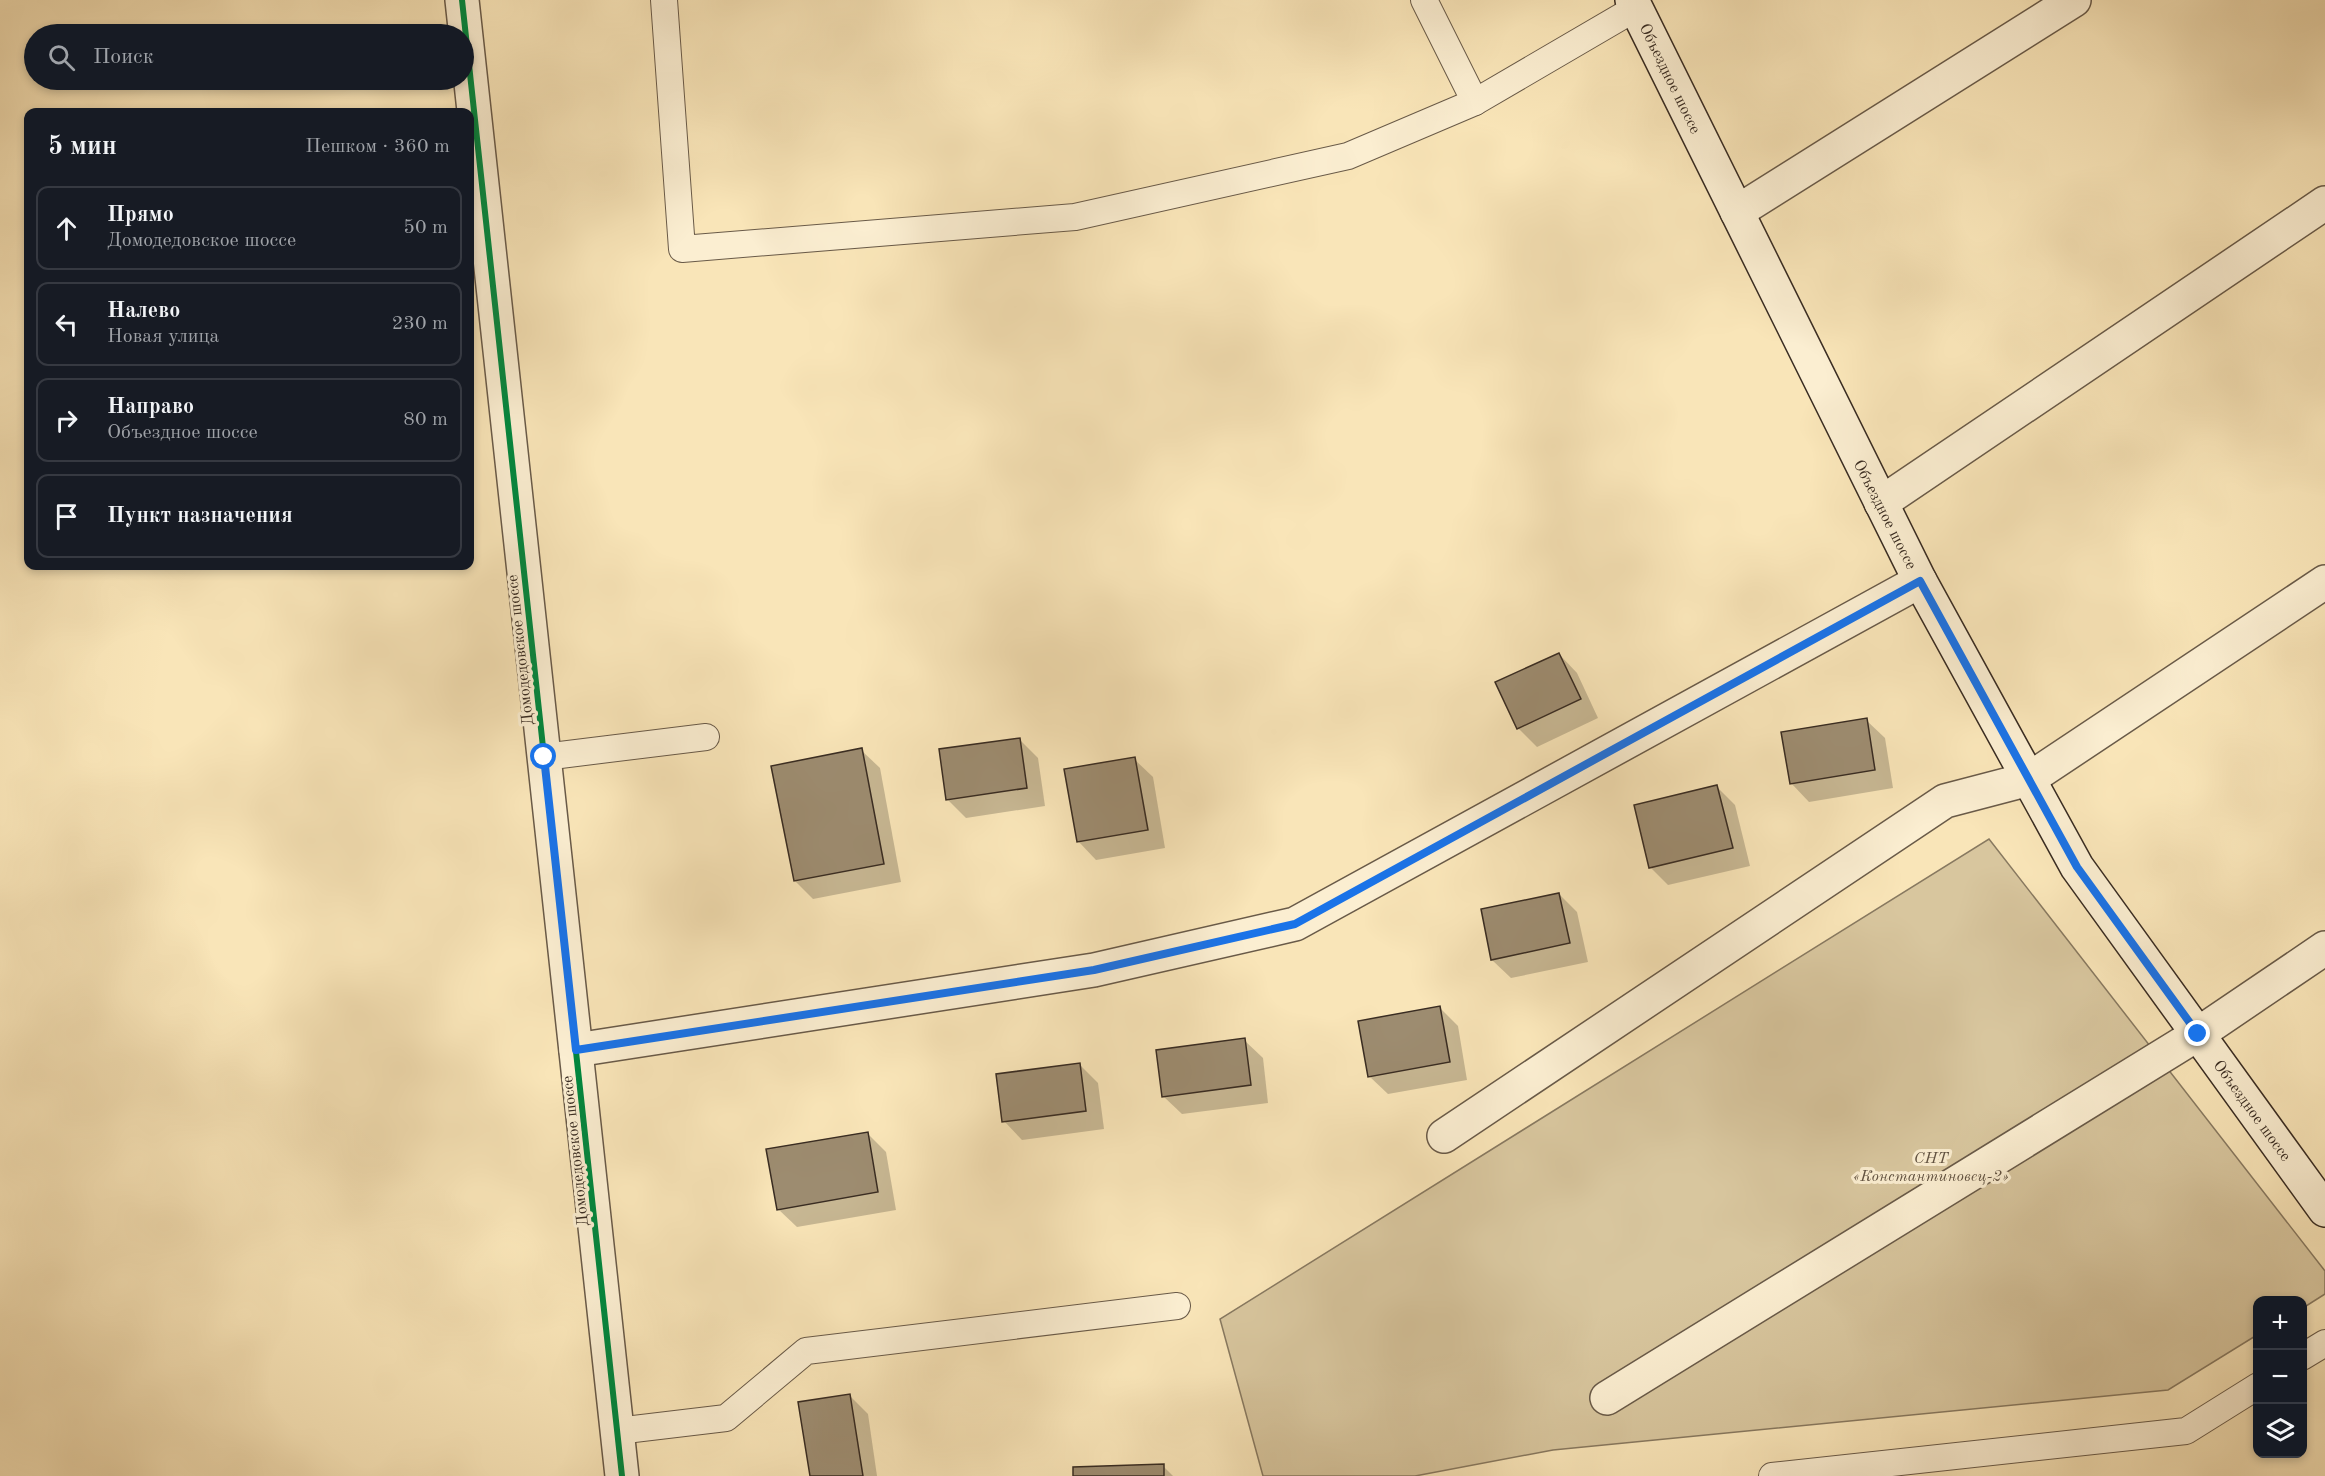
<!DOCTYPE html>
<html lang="ru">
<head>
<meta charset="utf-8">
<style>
	:root { --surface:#171b24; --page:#20242c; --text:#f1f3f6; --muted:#9ea1a6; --line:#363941 }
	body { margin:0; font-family:"Old Standard TT",serif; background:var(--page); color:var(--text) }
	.controls { position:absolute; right:18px; bottom:18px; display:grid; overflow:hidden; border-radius:12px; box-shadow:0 3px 9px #0003 }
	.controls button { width:54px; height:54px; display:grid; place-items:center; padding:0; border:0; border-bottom:2px solid var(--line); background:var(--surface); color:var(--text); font:30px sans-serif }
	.stop { position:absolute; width:18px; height:18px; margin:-14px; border:4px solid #1a73e8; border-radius:50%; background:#fff }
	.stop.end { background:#1a73e8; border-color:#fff; box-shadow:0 2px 6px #0008 }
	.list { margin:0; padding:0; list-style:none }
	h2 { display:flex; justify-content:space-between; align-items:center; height:78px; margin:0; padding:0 24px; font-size:26px }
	h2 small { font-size:20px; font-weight:400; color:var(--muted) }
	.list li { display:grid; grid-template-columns:39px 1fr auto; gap:18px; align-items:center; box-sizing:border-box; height:84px; margin:0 12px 12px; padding:0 12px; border:2px solid var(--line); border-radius:12px }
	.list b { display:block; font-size:22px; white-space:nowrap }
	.list p { margin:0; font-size:20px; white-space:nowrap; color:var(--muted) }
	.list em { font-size:20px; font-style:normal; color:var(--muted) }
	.icon { flex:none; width:33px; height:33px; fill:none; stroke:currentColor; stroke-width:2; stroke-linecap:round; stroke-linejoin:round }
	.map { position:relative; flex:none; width:2325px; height:1476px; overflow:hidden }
	.search { position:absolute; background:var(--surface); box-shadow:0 3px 9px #0003; left:24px; top:24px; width:450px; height:66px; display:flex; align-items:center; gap:15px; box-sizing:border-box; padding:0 21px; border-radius:33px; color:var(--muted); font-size:22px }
	.panel { position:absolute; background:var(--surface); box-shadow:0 3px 9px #0003; left:24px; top:108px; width:450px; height:462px; border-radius:12px }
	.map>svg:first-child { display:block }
	.green { fill:#d8c69e; stroke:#887960; stroke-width:1.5 }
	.shadow { fill:#0003 }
	.building { fill:#9d8c70; stroke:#392c22; stroke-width:1.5 }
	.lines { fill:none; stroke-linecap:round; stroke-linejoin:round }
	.service-casing { stroke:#695a48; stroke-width:28 }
	.minor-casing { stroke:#695a48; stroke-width:36 }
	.tertiary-casing { stroke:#695a48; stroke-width:36 }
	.secondary-casing { stroke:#392c22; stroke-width:36 }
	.service { stroke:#fbeed1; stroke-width:26 }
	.minor { stroke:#fbeed1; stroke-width:33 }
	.tertiary { stroke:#fbeed1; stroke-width:33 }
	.secondary { stroke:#fbeed1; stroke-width:33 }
	.cycleway-casing { stroke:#fbeed1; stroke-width:10 }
	.cycleway { stroke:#00873e; stroke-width:6 }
	.route { stroke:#1a73e8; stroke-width:8 }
	.labels { text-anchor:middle; stroke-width:6; stroke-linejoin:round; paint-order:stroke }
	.street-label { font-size:16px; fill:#392c22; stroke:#fbeed1 }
	.park-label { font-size:16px; font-style:italic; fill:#615241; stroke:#fbeed1 }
</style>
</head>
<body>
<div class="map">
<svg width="2325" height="1476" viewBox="0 0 2325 1476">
	<rect width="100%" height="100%" fill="#f9e5b8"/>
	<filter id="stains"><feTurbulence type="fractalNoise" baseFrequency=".00333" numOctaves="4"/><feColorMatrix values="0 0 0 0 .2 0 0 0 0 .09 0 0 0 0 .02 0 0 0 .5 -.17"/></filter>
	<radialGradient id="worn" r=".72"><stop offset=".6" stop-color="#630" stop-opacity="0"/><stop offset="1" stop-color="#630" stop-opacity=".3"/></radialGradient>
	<!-- green -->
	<polygon class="green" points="1989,839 2325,1271 2325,1294 2303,1308 2302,1300 2258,1300 2257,1335 2168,1390 1553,1450 1415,1476 1263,1476 1220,1319"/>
	<!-- shadow -->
	<g class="shadow">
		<polygon points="1559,654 1577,673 1598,718 1537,747 1518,728"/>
		<polygon points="1866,720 1885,738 1893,788 1809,802 1791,783"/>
		<polygon points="1019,739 1038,758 1045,806 966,818 948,800"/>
		<polygon points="861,750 880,768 901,882 813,899 795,881"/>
		<polygon points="1134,759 1153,777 1165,848 1096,860 1078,841"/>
		<polygon points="1717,787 1735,805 1750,866 1668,885 1650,867"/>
		<polygon points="1559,894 1577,912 1588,962 1511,978 1492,960"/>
		<polygon points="1440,1008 1458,1026 1467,1080 1388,1094 1369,1076"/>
		<polygon points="1244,1040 1263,1058 1268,1103 1182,1114 1163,1096"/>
		<polygon points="1080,1065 1098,1083 1104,1129 1022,1140 1004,1121"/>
		<polygon points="867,1133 886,1152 896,1210 797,1227 778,1209"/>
		<polygon points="850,1396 868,1414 877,1476 812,1476"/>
		<polygon points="1163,1466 1173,1476 1074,1476"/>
	</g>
	<!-- building -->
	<g class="building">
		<polygon points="1559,653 1581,699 1517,729 1495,682"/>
		<polygon points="1867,718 1875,770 1790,784 1781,732"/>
		<polygon points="1020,738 1027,788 946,800 939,749"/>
		<polygon points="862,748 884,864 794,881 771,766"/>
		<polygon points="1135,757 1148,830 1077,842 1064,769"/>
		<polygon points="1717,785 1733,848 1649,868 1634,805"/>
		<polygon points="1559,893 1570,943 1491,960 1481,909"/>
		<polygon points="1440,1006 1450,1062 1368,1077 1358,1021"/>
		<polygon points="1245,1038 1251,1085 1162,1097 1156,1050"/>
		<polygon points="1080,1063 1086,1111 1002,1122 996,1074"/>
		<polygon points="868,1132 878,1192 777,1210 766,1149"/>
		<polygon points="850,1394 863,1476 810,1476 798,1402"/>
		<polygon points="1164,1464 1164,1476 1073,1476 1073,1467"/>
	</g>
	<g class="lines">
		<defs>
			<g id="service">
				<polyline points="664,0 682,249 1075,217 1348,156 1475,102 1636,8"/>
				<polyline points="1424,0 1475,102"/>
				<polyline points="544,757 706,737"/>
				<polyline points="2302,1357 2325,1343"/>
				<polyline points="617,1431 726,1418 806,1351 1177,1306"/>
				<polyline points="1772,1476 2186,1431 2258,1386"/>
			</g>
			<g id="minor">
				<polyline points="1737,212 2074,0"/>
				<polyline points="1881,503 2325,203"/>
				<polyline points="576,1050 1094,970 1295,924 1920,581"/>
				<polyline points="1444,1136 1945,801 2029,779 2325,582"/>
				<polyline points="1607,1398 2198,1034 2325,948"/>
			</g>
			<polyline id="tertiary" points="462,0 622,1476"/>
			<polyline id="secondary" points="1632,0 1920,581 2077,867 2325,1210"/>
		</defs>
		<!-- service casing -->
		<use href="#service" class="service-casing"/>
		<!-- minor casing -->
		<use href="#minor" class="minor-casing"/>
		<!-- tertiary casing -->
		<use href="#tertiary" class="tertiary-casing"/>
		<!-- secondary casing -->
		<use href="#secondary" class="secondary-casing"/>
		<!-- service -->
		<use href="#service" class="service"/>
		<!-- minor -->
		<use href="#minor" class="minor"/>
		<!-- tertiary -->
		<use href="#tertiary" class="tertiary"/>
		<!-- secondary -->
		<use href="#secondary" class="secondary"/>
		<defs>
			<g id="cycleway">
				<polyline points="462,0 622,1476"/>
				<polyline points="576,1050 1094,970 1295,924 1920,581"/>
			</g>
		</defs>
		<!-- cycleway casing -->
		<use href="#cycleway" class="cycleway-casing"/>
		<!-- cycleway -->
		<use href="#cycleway" class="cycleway"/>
	</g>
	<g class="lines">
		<!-- route -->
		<polyline class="route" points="544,757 576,1050 1094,970 1295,924 1920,581 2077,867 2198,1034"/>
	</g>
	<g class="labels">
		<!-- street labels -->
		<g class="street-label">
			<text transform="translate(1671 78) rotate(64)" y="6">Объездное шоссе</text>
			<text transform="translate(1886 514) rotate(63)" y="6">Объездное шоссе</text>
			<text transform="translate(519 650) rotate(-96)" y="6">Домодедовское шоссе</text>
			<text transform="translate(2253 1110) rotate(54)" y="6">Объездное шоссе</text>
			<text transform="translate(574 1151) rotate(-96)" y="6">Домодедовское шоссе</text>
		</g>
		<!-- park labels -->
		<g class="park-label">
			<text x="1931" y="1163">СНТ<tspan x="1931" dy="18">«Константиновец-2»</tspan></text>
		</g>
	</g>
	<rect width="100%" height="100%" filter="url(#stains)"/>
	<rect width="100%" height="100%" fill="url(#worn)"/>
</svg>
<div class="controls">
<button>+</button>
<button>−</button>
<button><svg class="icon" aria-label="layers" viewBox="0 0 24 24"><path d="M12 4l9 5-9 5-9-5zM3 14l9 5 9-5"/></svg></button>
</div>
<div class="stop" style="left:544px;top:757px"></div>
<div class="stop end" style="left:2198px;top:1034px"></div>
<div class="search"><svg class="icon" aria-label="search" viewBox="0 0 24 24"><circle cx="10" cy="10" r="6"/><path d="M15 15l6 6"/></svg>Поиск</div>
<section class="panel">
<h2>5 мин<small>Пешком · 360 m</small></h2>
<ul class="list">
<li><svg class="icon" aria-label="ahead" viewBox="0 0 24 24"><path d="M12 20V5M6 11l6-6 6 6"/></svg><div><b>Прямо</b><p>Домодедовское шоссе</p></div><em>50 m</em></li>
<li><svg class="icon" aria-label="left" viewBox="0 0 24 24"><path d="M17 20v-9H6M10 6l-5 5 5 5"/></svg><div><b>Налево</b><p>Новая улица</p></div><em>230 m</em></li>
<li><svg class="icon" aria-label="right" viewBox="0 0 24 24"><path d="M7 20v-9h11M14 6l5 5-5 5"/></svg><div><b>Направо</b><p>Объездное шоссе</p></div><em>80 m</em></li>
<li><svg class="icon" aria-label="arrive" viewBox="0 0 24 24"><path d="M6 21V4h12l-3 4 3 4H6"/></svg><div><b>Пункт назначения</b></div></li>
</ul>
</section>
</div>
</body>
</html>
